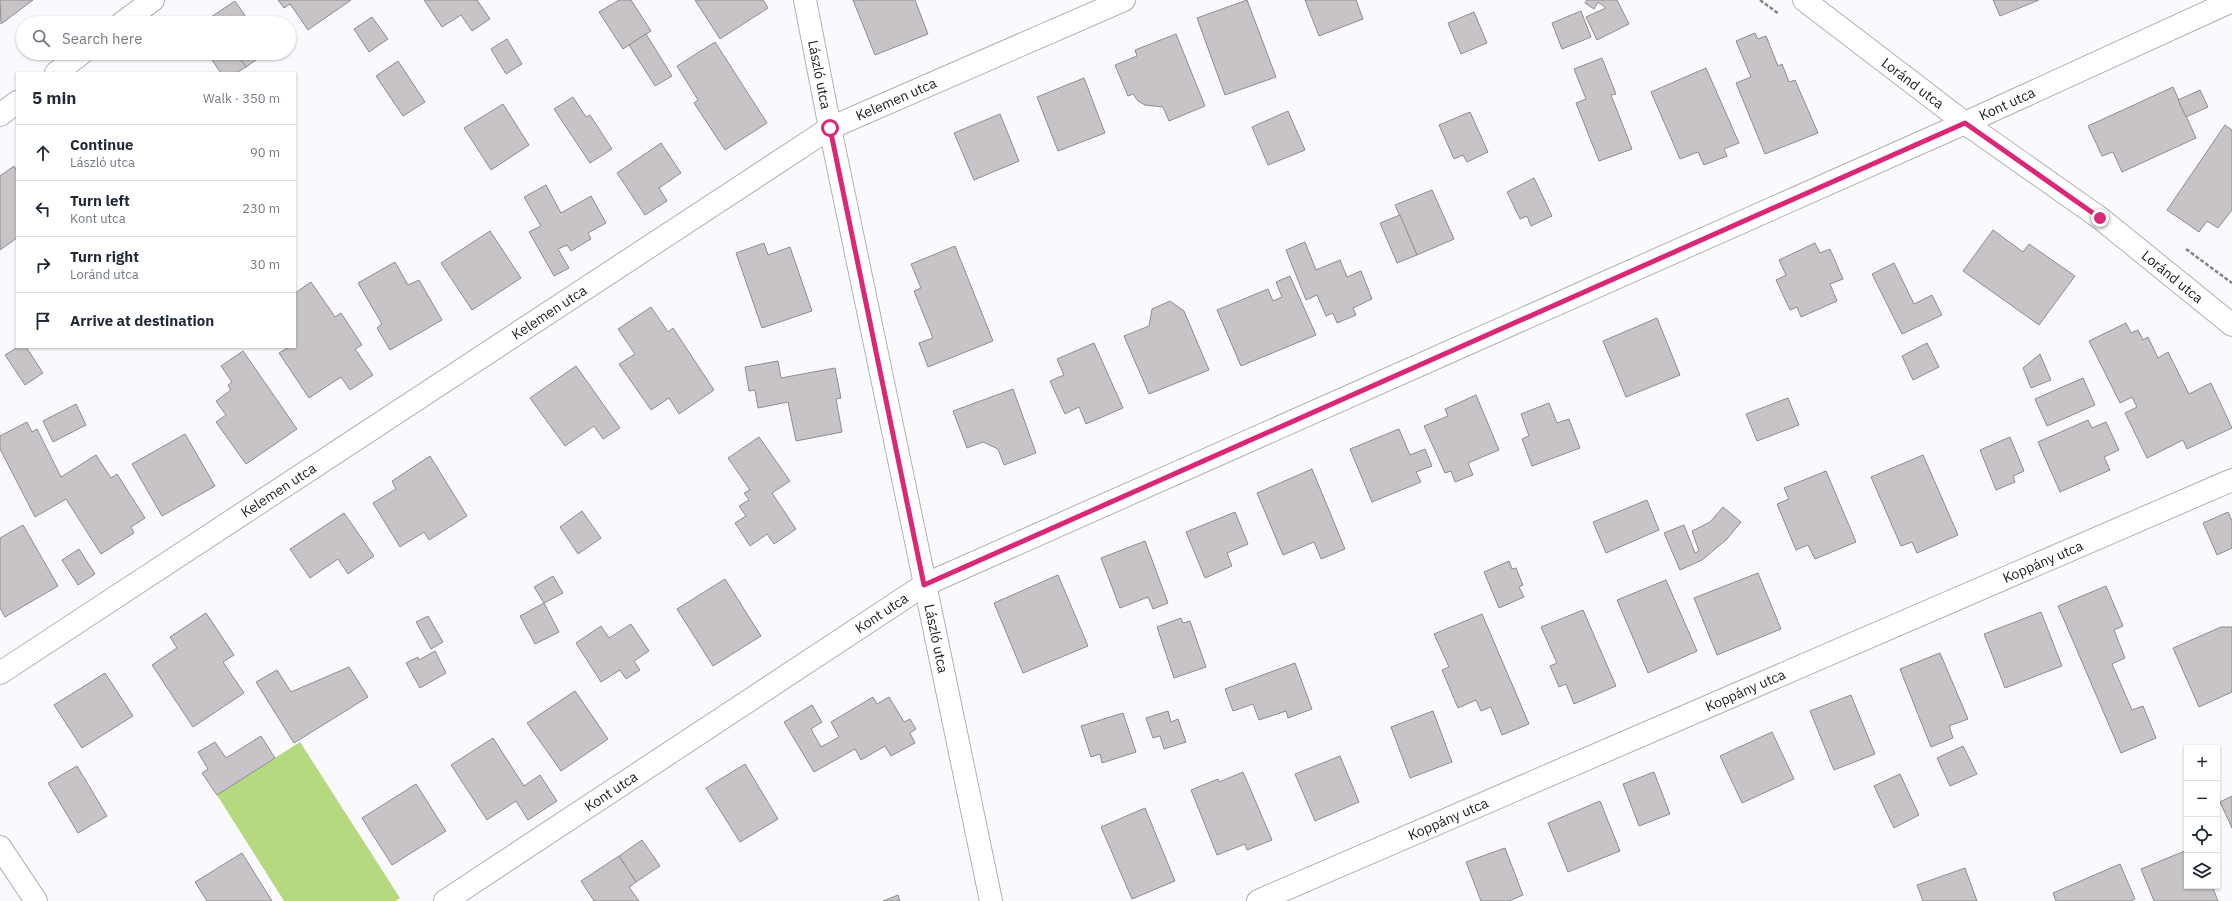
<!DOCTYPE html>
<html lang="en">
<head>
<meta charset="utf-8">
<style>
	:root { --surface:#fff; --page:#f6f6f7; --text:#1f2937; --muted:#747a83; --line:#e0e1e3 }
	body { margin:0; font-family:"IBM Plex Sans",sans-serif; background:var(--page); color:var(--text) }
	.controls { position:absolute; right:12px; bottom:12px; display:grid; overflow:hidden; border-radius:0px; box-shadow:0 1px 3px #0004 }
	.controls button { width:36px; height:36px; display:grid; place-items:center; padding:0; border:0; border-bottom:1px solid var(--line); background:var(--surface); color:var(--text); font:20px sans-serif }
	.stop { position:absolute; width:12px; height:12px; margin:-9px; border:3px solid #db2777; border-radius:50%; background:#fff }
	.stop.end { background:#db2777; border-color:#fff; box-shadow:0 1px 4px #0008 }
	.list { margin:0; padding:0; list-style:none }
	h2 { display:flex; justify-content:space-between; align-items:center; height:52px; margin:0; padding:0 16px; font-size:17px }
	h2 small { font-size:13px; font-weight:400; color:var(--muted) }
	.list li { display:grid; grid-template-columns:26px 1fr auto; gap:12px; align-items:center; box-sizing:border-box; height:56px; padding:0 16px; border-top:1px solid var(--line) }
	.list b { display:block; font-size:15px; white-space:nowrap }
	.list p { margin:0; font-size:13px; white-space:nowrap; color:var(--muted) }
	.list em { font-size:13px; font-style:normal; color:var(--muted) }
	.icon { flex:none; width:22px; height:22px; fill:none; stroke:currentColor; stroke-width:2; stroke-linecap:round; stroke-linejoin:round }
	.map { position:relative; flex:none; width:2232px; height:901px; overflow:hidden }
	.search { position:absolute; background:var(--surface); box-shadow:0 1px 3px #0004; left:16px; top:16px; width:280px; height:44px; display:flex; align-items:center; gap:10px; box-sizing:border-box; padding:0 14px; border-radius:22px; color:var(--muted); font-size:15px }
	.panel { position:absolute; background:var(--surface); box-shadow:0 1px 3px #0004; left:16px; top:72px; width:280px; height:276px; border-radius:0px }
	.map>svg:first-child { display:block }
	.forest { fill:#b4d97f }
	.building { fill:#c7c3c6; stroke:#8f8c8e }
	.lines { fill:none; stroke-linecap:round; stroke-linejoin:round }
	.minor-casing { stroke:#b1b1b4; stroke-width:24 }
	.path { stroke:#848486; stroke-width:2.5; stroke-dasharray:4 2; stroke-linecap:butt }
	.minor { stroke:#fff; stroke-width:22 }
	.route { stroke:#db2777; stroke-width:5 }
	.labels { text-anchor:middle; stroke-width:4; stroke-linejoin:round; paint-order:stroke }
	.street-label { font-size:14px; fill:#212123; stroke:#fff }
</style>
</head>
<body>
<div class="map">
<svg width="2232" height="901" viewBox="0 0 2232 901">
	<rect width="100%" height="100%" fill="#fafafe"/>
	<!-- forest -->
	<polygon class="forest" points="300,742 400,898 396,901 284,901 217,795"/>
	<!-- building -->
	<g class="building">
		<polygon points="0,0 33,0 1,24"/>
		<polygon points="278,0 351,0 308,30 290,4 284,8"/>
		<polygon points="424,0 477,0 490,19 472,31 461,15 442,27"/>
		<polygon points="619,0 631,0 651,31 623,49 599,12"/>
		<polygon points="695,0 763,0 768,8 720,39"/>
		<polygon points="853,0 915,0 928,34 875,55"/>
		<polygon points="1247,0 1276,77 1225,95 1197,18"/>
		<polygon points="1305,0 1356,0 1363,19 1319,36"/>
		<polygon points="1587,0 1617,0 1629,24 1597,40 1586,17 1606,8 1598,2 1594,9 1585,3"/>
		<polygon points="1993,0 2039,0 2000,16"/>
		<polygon points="235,1 250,23 215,23 211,17"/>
		<polygon points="1581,11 1591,37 1562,49 1552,23"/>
		<polygon points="1474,12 1487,43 1461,54 1448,23"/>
		<polygon points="211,17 215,23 203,23"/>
		<polygon points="372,17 388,39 369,52 354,29"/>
		<polygon points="1755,33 1758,39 1766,36 1778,66 1782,64 1789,82 1795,80 1818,133 1765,154 1736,83 1751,77 1736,41"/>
		<polygon points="646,34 672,76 655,86 629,45"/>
		<polygon points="1176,34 1205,106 1169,121 1163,107 1145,105 1138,101 1133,94 1128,96 1115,65 1137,56 1135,50"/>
		<polygon points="507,39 522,64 506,74 491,49"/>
		<polygon points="715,42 767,123 725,150 694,103 698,100 677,66"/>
		<polygon points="207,53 236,53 246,67 236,73 221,73"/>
		<polygon points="236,53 266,53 246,67"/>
		<polygon points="1602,58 1616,94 1611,95 1632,149 1599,161 1576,103 1586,99 1574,69"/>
		<polygon points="398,61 425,102 403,116 376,76"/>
		<polygon points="1706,68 1739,143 1724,149 1727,156 1704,165 1698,152 1680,159 1651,92"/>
		<polygon points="1084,78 1105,133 1058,151 1037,97"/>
		<polygon points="2173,87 2196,138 2122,172 2113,152 2102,156 2088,126"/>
		<polygon points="2200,90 2208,107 2186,117 2178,100"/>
		<polygon points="573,97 586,117 590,115 612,149 590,163 554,109"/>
		<polygon points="503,104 529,145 491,170 464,128"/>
		<polygon points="1288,111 1305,150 1268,165 1252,127"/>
		<polygon points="1470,112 1488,152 1467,162 1463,155 1454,159 1439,125"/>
		<polygon points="1000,114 1019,161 974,180 954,133"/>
		<polygon points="2225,125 2232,130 2232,210 2218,228 2207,221 2199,232 2167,210"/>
		<polygon points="661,143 681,173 659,188 667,201 645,215 617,173"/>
		<polygon points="14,166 17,171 17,238 0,250 0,176"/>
		<polygon points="1534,178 1552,216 1531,226 1527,216 1520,219 1507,192"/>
		<polygon points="546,185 561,213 591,196 606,223 588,233 591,239 571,251 567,245 558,249 569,268 554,276 529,232 541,226 524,197"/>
		<polygon points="1432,190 1454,239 1417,255 1395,205"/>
		<polygon points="1400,215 1417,255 1397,263 1380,223"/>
		<polygon points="1993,230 2023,252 2029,244 2075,276 2039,325 1963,271"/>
		<polygon points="490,231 521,278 472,310 441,263"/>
		<polygon points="1305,242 1316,270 1340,260 1347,277 1361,271 1372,299 1353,308 1356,315 1337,323 1333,313 1326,316 1317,295 1306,300 1286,250"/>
		<polygon points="764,243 768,255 790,247 812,311 762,328 736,253"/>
		<polygon points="1815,243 1820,253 1830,249 1843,279 1830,284 1837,301 1801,317 1797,307 1790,310 1776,280 1786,275 1779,260"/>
		<polygon points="955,246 993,341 928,367 919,343 933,338 914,291 921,288 911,264"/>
		<polygon points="395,262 408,285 419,280 442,320 390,350 377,328 382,324 358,283"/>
		<polygon points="1894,263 1914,304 1932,295 1942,315 1902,334 1872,274"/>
		<polygon points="1290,276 1316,335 1241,366 1217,310 1268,289 1273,301 1282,297 1276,282"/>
		<polygon points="311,282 335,317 341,313 362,345 355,349 373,375 350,390 341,377 309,398 279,353 289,347 295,347 295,293"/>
		<polygon points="1170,301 1184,311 1209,370 1149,394 1124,336 1149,326 1152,309"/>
		<polygon points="651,307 668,332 673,328 714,390 679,414 669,398 651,410 619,364 635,354 618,329"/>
		<polygon points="1657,318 1680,375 1626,397 1603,341"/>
		<polygon points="2126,323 2131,333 2138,330 2143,340 2148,337 2158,358 2168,352 2189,394 2211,383 2232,428 2187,449 2183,440 2147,458 2125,413 2137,407 2132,397 2120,403 2089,341"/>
		<polygon points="1094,343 1123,408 1086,424 1079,407 1065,414 1050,381 1064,375 1057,359"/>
		<polygon points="1927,343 1939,367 1913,380 1902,356"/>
		<polygon points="18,347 26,347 43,373 25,385 5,355"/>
		<polygon points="243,351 297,429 246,464 216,422 226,415 216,401 231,390 228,385 232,382 221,366"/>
		<polygon points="2040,354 2051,380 2031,388 2023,368"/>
		<polygon points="778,361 781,378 835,368 841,398 836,399 842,432 796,441 788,402 758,408 755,390 749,391 745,367"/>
		<polygon points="576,366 620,428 603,439 594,426 565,446 530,398"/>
		<polygon points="2083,378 2095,405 2047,426 2035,399"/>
		<polygon points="1013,389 1036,453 1004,465 998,449 983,442 967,448 953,411"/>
		<polygon points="1476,395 1499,450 1468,463 1473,475 1455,482 1451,471 1445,473 1424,426 1448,416 1445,409"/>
		<polygon points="1788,398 1799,425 1757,441 1746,414"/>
		<polygon points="1549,403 1557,423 1569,419 1580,448 1532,466 1522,439 1529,436 1521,414"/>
		<polygon points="76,404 86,425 53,442 43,421"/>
		<polygon points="2088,420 2092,428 2106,422 2119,450 2104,457 2110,470 2060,492 2038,442"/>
		<polygon points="27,422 32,432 37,429 61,477 96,455 111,478 117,474 145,518 131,527 134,533 101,554 66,499 35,517 0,449 0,436"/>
		<polygon points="1399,429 1410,455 1425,449 1432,466 1416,472 1421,482 1372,502 1350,449"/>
		<polygon points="185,434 215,486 162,516 132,464"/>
		<polygon points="759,437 790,481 772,493 796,529 774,544 767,534 750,546 735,523 746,516 739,506 749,500 744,493 750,490 728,458"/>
		<polygon points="2010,437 2024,471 2013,476 2015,482 1996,490 1980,450"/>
		<polygon points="1923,455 1958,535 1917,553 1912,542 1901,546 1871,477"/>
		<polygon points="430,456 467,516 429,540 424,532 400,547 373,503 396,489 392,481"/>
		<polygon points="1312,469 1345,549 1321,559 1314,542 1283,555 1257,493"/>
		<polygon points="1826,471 1856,542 1815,559 1808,545 1796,550 1777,504 1789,499 1784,488"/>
		<polygon points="1647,500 1659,530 1606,553 1593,522"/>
		<polygon points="1723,507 1741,522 1727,539 1702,560 1680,570 1664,533 1684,525 1695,553 1699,551 1692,531 1710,522"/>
		<polygon points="582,511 601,538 578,554 560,527"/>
		<polygon points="1235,512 1248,544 1227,553 1232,566 1205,578 1186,532"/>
		<polygon points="2228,512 2232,521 2232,548 2217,555 2203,523"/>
		<polygon points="344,513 374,556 348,574 338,559 310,578 290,549"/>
		<polygon points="23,525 58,586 5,617 0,608 0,538"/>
		<polygon points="1145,541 1168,603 1153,609 1148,597 1120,608 1101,558"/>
		<polygon points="79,549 95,574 78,585 62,560"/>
		<polygon points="1509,561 1512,569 1516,568 1523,585 1519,587 1524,597 1499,608 1484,572"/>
		<polygon points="1758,573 1781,629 1717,655 1694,598"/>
		<polygon points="1058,575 1088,646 1023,673 994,603"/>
		<polygon points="553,576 563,593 544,603 534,587"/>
		<polygon points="725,579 761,636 713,666 677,609"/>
		<polygon points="1666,580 1697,651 1648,673 1617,600"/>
		<polygon points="2106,586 2123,626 2114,630 2125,658 2112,664 2132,710 2143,706 2156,738 2121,753 2058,606"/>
		<polygon points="544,603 559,632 535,644 520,616"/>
		<polygon points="1583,610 1616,686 1574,704 1566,684 1559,687 1550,666 1557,663 1541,627"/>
		<polygon points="2041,612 2062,666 2005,688 1984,634"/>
		<polygon points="206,613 234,655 223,662 244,693 193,727 152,665 177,648 170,637"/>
		<polygon points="1482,614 1529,724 1502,735 1491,707 1481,711 1476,700 1458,708 1442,670 1449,667 1434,634"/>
		<polygon points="428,616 443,642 431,649 416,622"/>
		<polygon points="1181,618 1183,623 1190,621 1206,667 1174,678 1157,627"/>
		<polygon points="631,624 649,651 634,661 640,670 626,679 620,670 601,682 576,643 601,626 609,638"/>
		<polygon points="2221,627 2232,627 2232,692 2199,707 2173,648"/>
		<polygon points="435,651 446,673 420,688 406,663 418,657 419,660"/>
		<polygon points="1940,653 1968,719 1949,726 1953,738 1931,747 1900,669"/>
		<polygon points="1295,663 1312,709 1288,718 1286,711 1259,720 1253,704 1233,711 1225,689"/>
		<polygon points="349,667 368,697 294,743 256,682 277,670 291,692"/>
		<polygon points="105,673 133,716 82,748 54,705"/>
		<polygon points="575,691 608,739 561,771 527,723"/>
		<polygon points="1851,695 1875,754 1834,770 1810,711"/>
		<polygon points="873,697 877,704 889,697 904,722 910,719 916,729 910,733 915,743 891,756 885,746 861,760 855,749 814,772 784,722 812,705 822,722 811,729 821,747 839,737 831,722"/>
		<polygon points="1168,711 1171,722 1178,719 1186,742 1164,749 1160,736 1153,738 1146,718"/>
		<polygon points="1433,711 1452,762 1410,778 1391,727"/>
		<polygon points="1123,713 1136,752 1102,763 1100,754 1091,757 1081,726"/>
		<polygon points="1772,732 1794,779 1742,803 1720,756"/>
		<polygon points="261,736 275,758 217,795 202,773 208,769 198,752 215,742 226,758"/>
		<polygon points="493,738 524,786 540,775 557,801 528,820 516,801 487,820 451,765"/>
		<polygon points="1963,746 1977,774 1950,786 1937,758"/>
		<polygon points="1340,756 1359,802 1315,821 1295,774"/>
		<polygon points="745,764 778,819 740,842 706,788"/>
		<polygon points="77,766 107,816 78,833 48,783"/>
		<polygon points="1243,772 1272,840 1247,850 1245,844 1217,855 1191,790 1218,779 1219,782"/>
		<polygon points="1654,772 1670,814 1639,826 1623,784"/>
		<polygon points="1900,774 1919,815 1894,828 1874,786"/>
		<polygon points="416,784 446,831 392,865 362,818"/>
		<polygon points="2232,796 2232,828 2220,802"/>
		<polygon points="1600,801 1620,851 1568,872 1548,823"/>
		<polygon points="1145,808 1175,881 1132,899 1101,827"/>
		<polygon points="642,840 660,866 636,882 619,856"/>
		<polygon points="1505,848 1523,895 1509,901 1481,901 1466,862"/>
		<polygon points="2187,850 2187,886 2212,886 2218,901 2154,901 2141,869"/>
		<polygon points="242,853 272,901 207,901 195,882"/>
		<polygon points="619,856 636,882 629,887 639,901 594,901 581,881"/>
		<polygon points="2120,864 2135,899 2131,901 2056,901 2053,893"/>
		<polygon points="1965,868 1977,901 1923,901 1917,885"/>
		<polygon points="898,895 900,901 883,901"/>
	</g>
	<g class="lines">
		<defs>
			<g id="minor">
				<path id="s1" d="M805,0L830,128L991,901"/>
				<path id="s2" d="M1804,0L1965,123L2100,218L2232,325"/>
				<polyline points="122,23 153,0"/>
				<polyline points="56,73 82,53"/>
				<polyline points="0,115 17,102"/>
				<path id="s3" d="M0,673L830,128L1124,0"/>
				<polyline points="0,847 36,901"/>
				<path id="s4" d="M445,901L924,585L1965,123L2232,1"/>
				<path id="s5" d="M1258,901L2232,480"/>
			</g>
		</defs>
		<!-- minor casing -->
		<use href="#minor" class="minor-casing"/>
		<!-- path -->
		<g class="path">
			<polyline points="1760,0 1779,14"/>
			<polyline points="2186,249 2232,283"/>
		</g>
		<!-- minor -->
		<use href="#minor" class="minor"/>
	</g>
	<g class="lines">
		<!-- route -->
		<polyline class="route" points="830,128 924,585 1965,123 2100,218"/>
	</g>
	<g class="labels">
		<!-- street labels -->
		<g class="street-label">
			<text dy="5" stroke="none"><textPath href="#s1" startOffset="76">László utca</textPath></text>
			<text dy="5" stroke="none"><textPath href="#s2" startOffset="137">Loránd utca</textPath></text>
			<text dy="5" stroke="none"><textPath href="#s3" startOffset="1065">Kelemen utca</textPath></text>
			<text dy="5" stroke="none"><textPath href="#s4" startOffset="1759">Kont utca</textPath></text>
			<text dy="5" stroke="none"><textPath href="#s2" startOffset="461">Loránd utca</textPath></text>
			<text dy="5" stroke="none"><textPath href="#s3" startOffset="657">Kelemen utca</textPath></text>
			<text dy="5" stroke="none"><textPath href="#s3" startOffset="333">Kelemen utca</textPath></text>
			<text dy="5" stroke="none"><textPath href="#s5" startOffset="855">Koppány utca</textPath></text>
			<text dy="5" stroke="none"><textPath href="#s4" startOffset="523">Kont utca</textPath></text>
			<text dy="5" stroke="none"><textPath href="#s1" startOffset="652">László utca</textPath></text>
			<text dy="5" stroke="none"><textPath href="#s5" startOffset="531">Koppány utca</textPath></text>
			<text dy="5" stroke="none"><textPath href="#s4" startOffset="199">Kont utca</textPath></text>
			<text dy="5" stroke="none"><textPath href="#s5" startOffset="207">Koppány utca</textPath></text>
		</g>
	</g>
</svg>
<div class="controls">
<button>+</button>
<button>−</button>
<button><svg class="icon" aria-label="locate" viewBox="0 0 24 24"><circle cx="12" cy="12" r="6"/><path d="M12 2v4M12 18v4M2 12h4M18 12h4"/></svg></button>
<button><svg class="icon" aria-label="layers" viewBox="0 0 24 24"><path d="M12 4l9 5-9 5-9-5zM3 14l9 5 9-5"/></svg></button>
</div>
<div class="stop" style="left:830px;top:128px"></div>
<div class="stop end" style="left:2100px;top:218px"></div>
<div class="search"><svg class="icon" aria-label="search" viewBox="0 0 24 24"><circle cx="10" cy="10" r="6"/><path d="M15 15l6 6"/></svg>Search here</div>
<section class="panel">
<h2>5 min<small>Walk · 350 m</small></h2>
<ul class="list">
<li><svg class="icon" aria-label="ahead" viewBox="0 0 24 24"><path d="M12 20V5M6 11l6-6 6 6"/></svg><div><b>Continue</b><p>László utca</p></div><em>90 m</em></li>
<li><svg class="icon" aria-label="left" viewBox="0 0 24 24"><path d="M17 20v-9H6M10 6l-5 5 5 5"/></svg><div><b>Turn left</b><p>Kont utca</p></div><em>230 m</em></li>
<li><svg class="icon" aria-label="right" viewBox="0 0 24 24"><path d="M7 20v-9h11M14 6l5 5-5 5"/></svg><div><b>Turn right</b><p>Loránd utca</p></div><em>30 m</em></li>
<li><svg class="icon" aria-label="arrive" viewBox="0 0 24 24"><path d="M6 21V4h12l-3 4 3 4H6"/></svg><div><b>Arrive at destination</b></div></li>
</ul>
</section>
</div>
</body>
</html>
